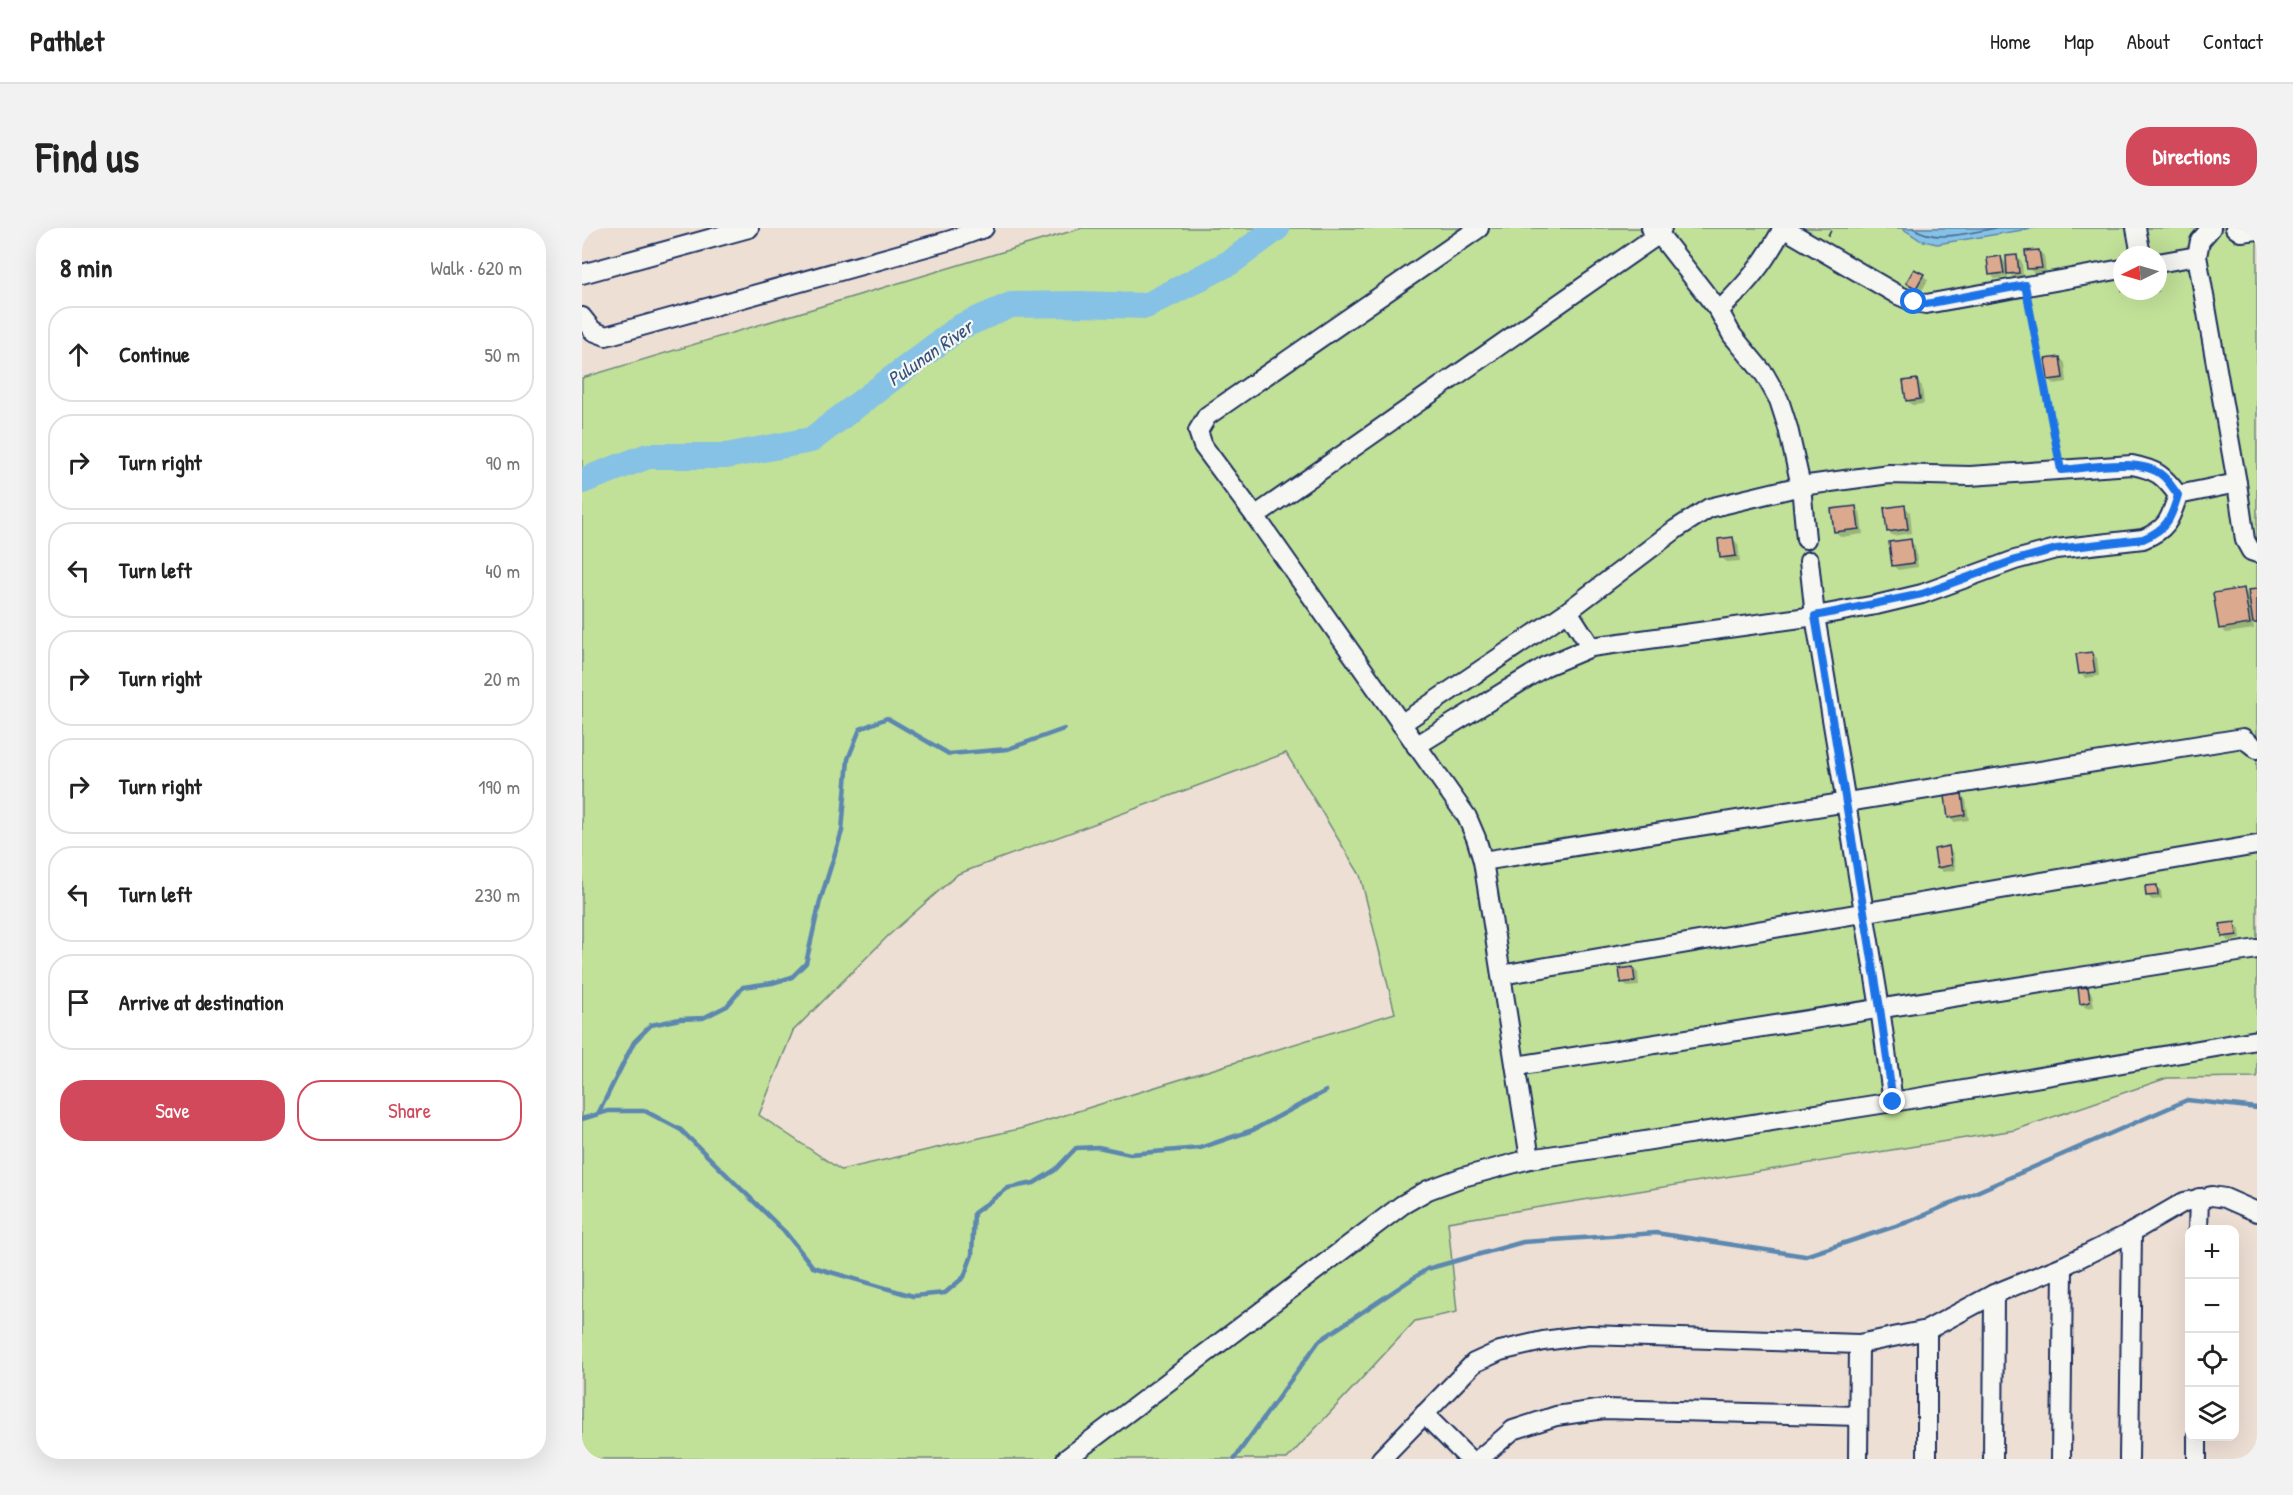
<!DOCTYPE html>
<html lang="en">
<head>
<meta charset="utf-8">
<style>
	:root { --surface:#fff; --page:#f2f2f2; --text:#222; --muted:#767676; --line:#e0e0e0; --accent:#d1495b }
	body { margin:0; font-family:"Patrick Hand",sans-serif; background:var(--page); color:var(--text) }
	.controls { position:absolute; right:18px; bottom:18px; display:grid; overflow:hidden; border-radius:12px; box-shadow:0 6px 24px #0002 }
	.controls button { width:54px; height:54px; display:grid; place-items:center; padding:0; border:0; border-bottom:2px solid var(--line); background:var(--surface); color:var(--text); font:30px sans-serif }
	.compass { position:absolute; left:1531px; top:18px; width:54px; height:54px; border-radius:50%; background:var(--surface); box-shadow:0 6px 24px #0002; rotate:265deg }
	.stop { position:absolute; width:18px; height:18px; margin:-14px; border:4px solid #1a73e8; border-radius:50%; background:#fff }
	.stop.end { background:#1a73e8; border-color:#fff; box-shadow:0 2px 6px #0008 }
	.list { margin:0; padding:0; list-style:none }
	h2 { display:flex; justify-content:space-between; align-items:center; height:78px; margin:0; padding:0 24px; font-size:26px }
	h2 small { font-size:20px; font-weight:400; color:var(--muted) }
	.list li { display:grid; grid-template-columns:39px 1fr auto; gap:18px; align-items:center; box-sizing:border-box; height:96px; margin:0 12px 12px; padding:0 12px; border:2px solid var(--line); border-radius:24px }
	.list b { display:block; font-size:22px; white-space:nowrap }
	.list em { font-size:20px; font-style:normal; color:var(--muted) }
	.actions { display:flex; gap:12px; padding:18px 24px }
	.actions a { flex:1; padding:14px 0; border:2px solid var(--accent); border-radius:24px; text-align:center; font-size:21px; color:var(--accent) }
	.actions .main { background:var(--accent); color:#fff }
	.icon { flex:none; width:33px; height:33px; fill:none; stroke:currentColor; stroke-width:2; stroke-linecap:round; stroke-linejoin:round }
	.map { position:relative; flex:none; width:1675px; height:1231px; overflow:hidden; border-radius:24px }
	header { display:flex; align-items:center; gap:36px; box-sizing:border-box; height:84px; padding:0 30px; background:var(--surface); border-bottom:2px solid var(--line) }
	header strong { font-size:28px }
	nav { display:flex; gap:33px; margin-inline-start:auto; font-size:21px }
	.intro { display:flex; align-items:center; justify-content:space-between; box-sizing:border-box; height:144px; padding:0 36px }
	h1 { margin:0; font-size:42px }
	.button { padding:15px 27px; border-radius:24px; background:var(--accent); color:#fff; font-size:21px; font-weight:700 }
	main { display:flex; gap:36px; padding:0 36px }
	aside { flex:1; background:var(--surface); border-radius:24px; box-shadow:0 6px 24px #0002 }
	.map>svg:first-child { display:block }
	.green { fill:#c1e098; stroke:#6e887b; stroke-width:1.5; fill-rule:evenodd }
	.water { fill:#86c2e5; stroke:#5b87af; stroke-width:1.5 }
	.shadow { fill:#0003 }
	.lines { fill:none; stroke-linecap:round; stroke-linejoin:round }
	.shore { stroke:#466a94; stroke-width:1.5 }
	.stream { stroke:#5b87af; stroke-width:4.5 }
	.river { stroke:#86c2e5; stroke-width:26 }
	.building { fill:#dbaa8e; stroke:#1b2f5e; stroke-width:1.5 }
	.minor-casing { stroke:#1b2f5e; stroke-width:22 }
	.path { stroke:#1b2f5e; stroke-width:2; stroke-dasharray:6 4.5; stroke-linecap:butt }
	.minor { stroke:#f6f6f2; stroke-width:18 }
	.route { stroke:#1a73e8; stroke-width:8 }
	.labels { text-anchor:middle; stroke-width:4.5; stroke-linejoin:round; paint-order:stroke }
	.water-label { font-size:20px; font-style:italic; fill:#365480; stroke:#f6f6f2 }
</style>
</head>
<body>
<header>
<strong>Pathlet</strong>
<nav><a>Home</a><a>Map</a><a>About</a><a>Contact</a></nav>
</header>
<div class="intro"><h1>Find us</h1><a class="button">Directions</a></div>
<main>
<aside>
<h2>8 min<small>Walk · 620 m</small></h2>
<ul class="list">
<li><svg class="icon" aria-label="ahead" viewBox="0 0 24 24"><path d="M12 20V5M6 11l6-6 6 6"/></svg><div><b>Continue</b></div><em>50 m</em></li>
<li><svg class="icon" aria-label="right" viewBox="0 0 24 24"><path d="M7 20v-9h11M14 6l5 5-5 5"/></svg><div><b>Turn right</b></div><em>90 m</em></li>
<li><svg class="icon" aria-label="left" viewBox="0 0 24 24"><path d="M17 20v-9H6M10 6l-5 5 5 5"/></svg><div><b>Turn left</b></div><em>40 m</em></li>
<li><svg class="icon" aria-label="right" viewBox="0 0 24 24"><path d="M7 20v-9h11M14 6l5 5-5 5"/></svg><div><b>Turn right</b></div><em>20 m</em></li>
<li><svg class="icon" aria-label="right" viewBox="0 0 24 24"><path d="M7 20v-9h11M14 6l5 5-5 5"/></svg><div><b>Turn right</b></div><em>190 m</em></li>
<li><svg class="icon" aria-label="left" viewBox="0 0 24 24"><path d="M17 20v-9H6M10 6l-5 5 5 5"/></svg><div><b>Turn left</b></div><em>230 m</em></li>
<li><svg class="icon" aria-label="arrive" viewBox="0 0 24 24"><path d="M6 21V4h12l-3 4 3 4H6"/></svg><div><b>Arrive at destination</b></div></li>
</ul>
<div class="actions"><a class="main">Save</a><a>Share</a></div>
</aside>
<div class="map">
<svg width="1675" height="1231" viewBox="0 0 1675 1231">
	<rect width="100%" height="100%" fill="#eedfd4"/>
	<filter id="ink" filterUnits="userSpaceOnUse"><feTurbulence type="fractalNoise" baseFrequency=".0167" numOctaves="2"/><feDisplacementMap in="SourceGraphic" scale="12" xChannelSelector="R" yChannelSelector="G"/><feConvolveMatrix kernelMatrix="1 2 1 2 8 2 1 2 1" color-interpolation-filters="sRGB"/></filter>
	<g filter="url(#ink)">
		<!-- green -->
		<path class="green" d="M500,0H1675V849L1585,850L1433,902L866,994L875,1084L833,1093L705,1231H0V150ZM1540,27H1576V63H1540ZM704,525L778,647L813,785L441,900L259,942L177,887L211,803L306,708L376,646Z"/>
		<!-- water -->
		<polygon class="water" points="1320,0 1453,0 1355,16 1338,12"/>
		<!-- shadow -->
		<g class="shadow">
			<polygon points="1457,23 1462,28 1464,44 1452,45 1447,41"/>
			<polygon points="1435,29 1440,34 1441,49 1432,50 1425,43 1426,49 1413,51 1409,46 1419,30 1426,37"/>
			<polygon points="1341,47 1346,52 1339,64 1326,55"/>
			<polygon points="1478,130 1483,135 1485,154 1472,156 1467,151"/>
			<polygon points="1335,153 1340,158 1342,176 1330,177 1325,172"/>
			<polygon points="1273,279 1278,284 1281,306 1259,309 1254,304"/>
			<polygon points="1323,279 1328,284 1330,305 1311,308 1306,303"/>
			<polygon points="1151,311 1156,316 1158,333 1145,334 1140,330"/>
			<polygon points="1328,313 1333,318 1336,339 1316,342 1311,337"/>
			<polygon points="1661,362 1669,369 1675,362 1675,397 1671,393 1672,401 1644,405 1639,400"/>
			<polygon points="1510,426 1515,430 1517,448 1503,450 1498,445"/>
			<polygon points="1379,567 1384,572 1387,592 1372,594 1368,589"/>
			<polygon points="1366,620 1371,625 1374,642 1361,644 1357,639"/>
			<polygon points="1574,658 1579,663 1580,671 1570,672 1565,667"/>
			<polygon points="1653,696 1658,701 1659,711 1646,713 1642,708"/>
			<polygon points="1051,740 1056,745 1057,758 1046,759 1041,754"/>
			<polygon points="1505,761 1510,766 1512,779 1504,780 1499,775"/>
		</g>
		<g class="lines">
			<!-- shore -->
			<path class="shore" d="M1331,0C1356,16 1387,4 1415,0"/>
			<!-- stream -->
			<g class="stream">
				<polyline points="16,886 52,814 69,797 98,791 121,790 145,778 161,759 190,755 210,749 224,735 238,673 260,603 266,531 278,501 305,490 367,526 426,521 482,501"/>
				<polyline points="0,891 26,883 63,883 99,902 203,1004 231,1039 331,1068 363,1065 382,1049 390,1027 392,985 426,960 452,955 473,942 494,920 516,919 548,926 618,920 671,902 744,863"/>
				<polyline points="652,1231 737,1113 845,1041 941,1014 1074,1005 1223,1028 1326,994 1605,872 1675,880"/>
			</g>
			<!-- river -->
			<polyline class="river" points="0,253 66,228 144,228 229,212 378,99 429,77 497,76 564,78 649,34 695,0"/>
		</g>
		<!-- building -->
		<g class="building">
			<polygon points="1457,22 1460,40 1445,41 1443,23"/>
			<polygon points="1435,27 1437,45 1425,46 1424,28"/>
			<polygon points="1419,28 1422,45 1407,47 1405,30"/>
			<polygon points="1332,41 1342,46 1334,60 1324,55"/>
			<polygon points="1478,129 1481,150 1466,152 1463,131"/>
			<polygon points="1335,151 1338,171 1324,173 1321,153"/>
			<polygon points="1323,277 1326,301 1305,304 1302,280"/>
			<polygon points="1274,278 1277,301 1252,304 1249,281"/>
			<polygon points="1151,309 1154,328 1138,330 1136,311"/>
			<polygon points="1329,311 1332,335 1310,338 1307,314"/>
			<polygon points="1662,360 1668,396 1637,401 1631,365"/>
			<polygon points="1675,361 1675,395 1671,395 1666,362"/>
			<polygon points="1510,424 1513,444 1497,446 1494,426"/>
			<polygon points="1380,566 1383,587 1366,590 1363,568"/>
			<polygon points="1367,618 1370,637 1355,640 1352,621"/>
			<polygon points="1575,657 1576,667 1564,668 1563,658"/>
			<polygon points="1653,694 1655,707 1640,709 1638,696"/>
			<polygon points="1051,739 1053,753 1039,755 1037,741"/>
			<polygon points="1506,759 1508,774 1498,776 1496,760"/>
		</g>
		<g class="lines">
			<defs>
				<g id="minor">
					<polyline points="897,0 625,188 616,203 621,218 673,288 885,589 894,610 901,633 948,931"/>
					<polyline points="1069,0 1077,6 1137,83 1150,107 1183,147 1197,172 1206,200 1219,258 1224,311"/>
					<polyline points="1201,0 1316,67 1332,74 1344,76 1540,41"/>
					<polyline points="1554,0 1559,27"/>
					<polyline points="1629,0 1618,13 1615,28 1655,255 1663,312 1669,323 1675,325"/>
					<polyline points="1653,0 1659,4 1675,2"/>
					<polyline points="1576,35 1615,28"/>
					<polyline points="0,46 167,0"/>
					<path d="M1137,83C1166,54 1181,37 1201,0"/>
					<polyline points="0,89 11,103 24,108 369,12 402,0"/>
					<polyline points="1596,267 1655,255"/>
					<polyline points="673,288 1077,6 1080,0"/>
					<polyline points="1227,333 1233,388 1298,780 1311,874"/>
					<polyline points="986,383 1009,419"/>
					<path d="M819,496L986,383L1094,301L1127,280L1219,258L1307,246L1388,248L1550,237C1575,242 1581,247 1596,267C1588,291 1586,301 1561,311L1474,321L1433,332L1340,366L1294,377L1233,388L1009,419L964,438L834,518"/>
					<polyline points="901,633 1661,510 1675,521"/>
					<polyline points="919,747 1675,617"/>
					<polyline points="934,838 1675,721"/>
					<polyline points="1616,1002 1617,970"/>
					<polyline points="842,1186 887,1231"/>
					<polyline points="484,1231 820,977 846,962 881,949 948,931 1311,874 1675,812"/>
					<polyline points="799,1231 892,1135 918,1123 961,1113 1007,1107 1277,1116 1345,1102 1412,1066 1481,1038 1550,1004 1602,974 1630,968 1643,970 1675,984"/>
					<polyline points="897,1231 931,1202 974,1188 1022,1181 1276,1188"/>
					<polyline points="1276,1231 1277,1116"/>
					<polyline points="1345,1231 1345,1102"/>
					<polyline points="1411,1231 1412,1066"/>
					<polyline points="1479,1231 1481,1038"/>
					<polyline points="1547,1231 1550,1004"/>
					<polyline points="1615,1231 1615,1208"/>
				</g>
			</defs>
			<!-- minor casing -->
			<use href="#minor" class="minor-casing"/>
			<!-- path -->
			<g class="path">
				<polyline points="1246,8 1250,0"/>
				<polyline points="1447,74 1476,227"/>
			</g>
			<!-- minor -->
			<use href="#minor" class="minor"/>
		</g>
	</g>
	<g class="lines" filter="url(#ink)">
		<!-- route -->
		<path class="route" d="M1311,874L1298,780L1233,388L1340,366L1433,332L1474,321L1561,311C1585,301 1589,291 1596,267C1591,261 1587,253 1581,248C1560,229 1506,240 1479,242L1443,57L1344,76L1332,74"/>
	</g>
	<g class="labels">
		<!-- water labels -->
		<g class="water-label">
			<text transform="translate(348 125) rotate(-35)" y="7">Pulunan River</text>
		</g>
	</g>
</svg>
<div class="controls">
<button>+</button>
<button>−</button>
<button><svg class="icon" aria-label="locate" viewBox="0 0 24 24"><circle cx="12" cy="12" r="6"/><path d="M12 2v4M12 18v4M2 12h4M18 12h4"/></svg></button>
<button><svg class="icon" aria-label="layers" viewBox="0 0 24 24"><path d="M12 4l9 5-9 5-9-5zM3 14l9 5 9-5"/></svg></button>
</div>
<svg class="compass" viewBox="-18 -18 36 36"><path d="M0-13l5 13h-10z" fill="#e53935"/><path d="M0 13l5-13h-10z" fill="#767676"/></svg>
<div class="stop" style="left:1332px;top:74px"></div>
<div class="stop end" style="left:1311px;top:874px"></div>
</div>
</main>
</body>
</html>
